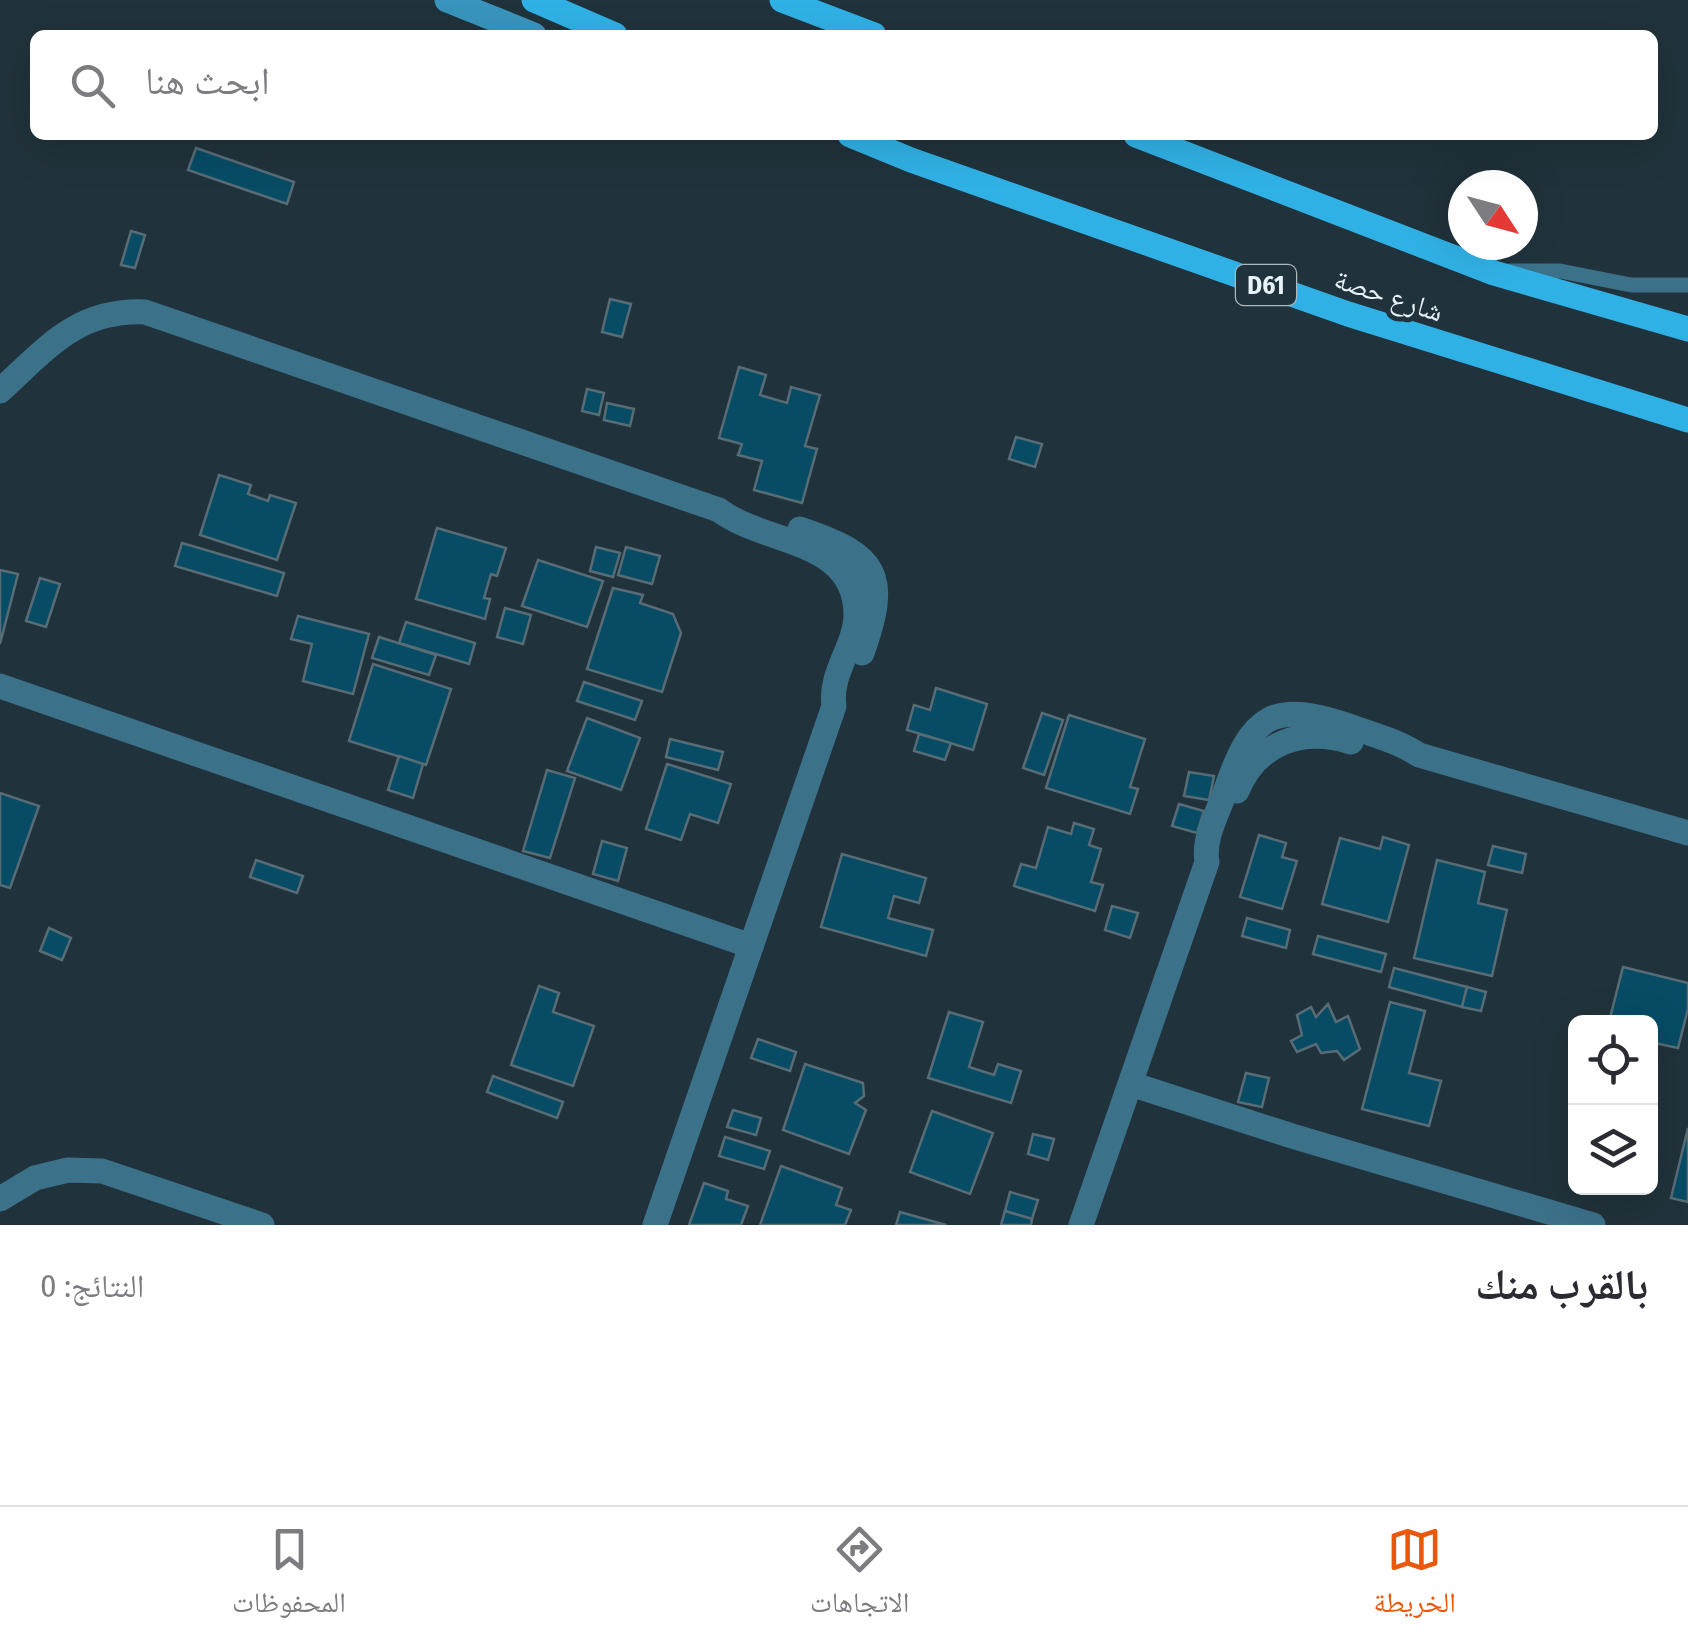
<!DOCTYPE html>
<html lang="ar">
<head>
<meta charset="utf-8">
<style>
	:root { --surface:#fff; --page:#f2f2f3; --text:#2b2b33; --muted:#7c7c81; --line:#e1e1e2; --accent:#ea580c }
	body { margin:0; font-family:"Fira Sans Condensed","Noto Naskh Arabic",sans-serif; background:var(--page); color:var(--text); direction:rtl }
	.controls { position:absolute; right:30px; bottom:30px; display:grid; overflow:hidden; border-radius:15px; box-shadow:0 10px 40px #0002 }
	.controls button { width:90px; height:90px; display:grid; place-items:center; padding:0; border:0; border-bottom:2px solid var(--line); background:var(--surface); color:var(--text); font:50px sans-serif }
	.compass { position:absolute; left:1448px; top:170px; width:90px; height:90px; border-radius:50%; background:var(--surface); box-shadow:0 10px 40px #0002; rotate:126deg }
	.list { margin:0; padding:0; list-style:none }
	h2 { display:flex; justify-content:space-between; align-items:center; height:130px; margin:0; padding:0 40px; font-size:42px }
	h2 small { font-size:32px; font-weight:400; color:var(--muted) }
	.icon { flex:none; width:55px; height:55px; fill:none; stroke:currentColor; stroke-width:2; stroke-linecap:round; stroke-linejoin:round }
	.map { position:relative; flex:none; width:1688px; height:1225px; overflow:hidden; direction:ltr }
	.search { position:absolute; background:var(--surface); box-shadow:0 10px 40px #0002; left:30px; right:30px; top:30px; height:110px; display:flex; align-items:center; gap:25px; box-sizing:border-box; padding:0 35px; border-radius:15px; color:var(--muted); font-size:38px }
	.sheet { height:280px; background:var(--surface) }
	nav { display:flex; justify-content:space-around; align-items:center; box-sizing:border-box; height:140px; border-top:2px solid var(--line); background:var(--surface); font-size:28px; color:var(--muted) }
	nav a { display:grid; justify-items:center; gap:5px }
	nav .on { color:var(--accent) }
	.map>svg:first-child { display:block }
	.building { fill:#074b65; stroke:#586c76; stroke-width:2.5 }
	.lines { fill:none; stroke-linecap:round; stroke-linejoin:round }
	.lane { stroke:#3c718a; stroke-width:15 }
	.street { stroke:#3c718a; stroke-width:25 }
	.secondary { stroke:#3995bd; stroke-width:25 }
	.primary { stroke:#30b1e5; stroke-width:25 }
	.labels { text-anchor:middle; stroke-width:10; stroke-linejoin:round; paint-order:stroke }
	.shield { fill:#20323b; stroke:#abb9bf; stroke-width:2.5 }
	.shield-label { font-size:25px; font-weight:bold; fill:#e7f3f8 }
	.street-label { font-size:28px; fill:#e7f3f8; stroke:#20323b }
</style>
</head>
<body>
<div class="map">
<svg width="1688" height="1225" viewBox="0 0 1688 1225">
	<rect width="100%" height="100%" fill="#20323b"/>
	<!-- building -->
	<g class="building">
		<polygon points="196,148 294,182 287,204 188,170"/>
		<polygon points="131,231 145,235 135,268 121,265"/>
		<polygon points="610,299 631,304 622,337 602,332"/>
		<polygon points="739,367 766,375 760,395 787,403 791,387 820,395 805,446 817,449 802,503 754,490 762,461 738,455 742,444 719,438"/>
		<polygon points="587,389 604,393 599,415 582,411"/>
		<polygon points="607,403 634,409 630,426 604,420"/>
		<polygon points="1016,437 1042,444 1035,467 1009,459"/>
		<polygon points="219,475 251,485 248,494 268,501 270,495 296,503 277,560 200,535"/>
		<polygon points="437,528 506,548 497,576 491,574 484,598 490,599 485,619 416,599"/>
		<polygon points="182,543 284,573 277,596 175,566"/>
		<polygon points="596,547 620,553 613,577 590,571"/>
		<polygon points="626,547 660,556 652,584 618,575"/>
		<polygon points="538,560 603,581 587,627 522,606"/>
		<polygon points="0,570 18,574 0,644"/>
		<polygon points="40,578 60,584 46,627 26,621"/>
		<polygon points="613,588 643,595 640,603 673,614 681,633 662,692 587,669"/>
		<polygon points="505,608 531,615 523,644 497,637"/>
		<polygon points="298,616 369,634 353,694 303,681 312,644 291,639"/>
		<polygon points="406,622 475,643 469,664 399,643"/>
		<polygon points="379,637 436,655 429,675 372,658"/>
		<polygon points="373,664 451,689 426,765 349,741"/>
		<polygon points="584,682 642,701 635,720 577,701"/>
		<polygon points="936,688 987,704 973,750 907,730 914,705 930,710"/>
		<polygon points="1042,713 1063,720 1044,775 1023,768"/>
		<polygon points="1069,715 1145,739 1130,787 1138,789 1130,814 1046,788"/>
		<polygon points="587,718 640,738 621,790 567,771"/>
		<polygon points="919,734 951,743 945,760 914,751"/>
		<polygon points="670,739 723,752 718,770 666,757"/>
		<polygon points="399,756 423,764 413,798 388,790"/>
		<polygon points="667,764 731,784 718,823 690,814 681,840 646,829"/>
		<polygon points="547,770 575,778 550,858 523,851"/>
		<polygon points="1189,772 1214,776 1209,800 1184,796"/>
		<polygon points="0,793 39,806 10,888 0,885"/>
		<polygon points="1179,804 1204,811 1197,833 1172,826"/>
		<polygon points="1074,823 1094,829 1089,845 1101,849 1091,882 1103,885 1095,911 1014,886 1021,864 1036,868 1048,827 1071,834"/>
		<polygon points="1259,835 1286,843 1282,857 1297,861 1282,909 1240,897"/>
		<polygon points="1383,837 1409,845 1388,922 1322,904 1340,838 1380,849"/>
		<polygon points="602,841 627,848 618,881 593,874"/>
		<polygon points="1493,846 1526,854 1522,873 1488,865"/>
		<polygon points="842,854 926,878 919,903 894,896 888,918 933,930 926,956 821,927"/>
		<polygon points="256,860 303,876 297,893 250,877"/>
		<polygon points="1437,860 1485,872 1478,903 1507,910 1492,976 1414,958"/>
		<polygon points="1112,906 1138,913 1130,938 1105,930"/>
		<polygon points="1247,918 1290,930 1286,948 1242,936"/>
		<polygon points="49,928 71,938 62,960 40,951"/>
		<polygon points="1318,936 1386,954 1381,972 1313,954"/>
		<polygon points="1623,967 1688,983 1688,1009 1678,1048 1650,1042 1650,1022 1609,1022"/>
		<polygon points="1394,968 1467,987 1462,1007 1389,987"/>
		<polygon points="539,986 559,993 553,1012 594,1026 573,1086 511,1065"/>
		<polygon points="1467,987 1486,992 1481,1011 1462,1007"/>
		<polygon points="1390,1002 1425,1011 1409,1073 1441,1081 1429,1126 1362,1109"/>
		<polygon points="1328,1004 1336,1022 1348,1016 1360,1049 1344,1060 1337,1051 1321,1053 1316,1044 1297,1052 1291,1041 1302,1035 1297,1015 1311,1007 1316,1017"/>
		<polygon points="949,1012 983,1022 969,1067 994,1075 998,1064 1021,1071 1011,1103 928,1078"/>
		<polygon points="758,1039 796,1052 790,1071 751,1058"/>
		<polygon points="805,1064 863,1083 864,1096 855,1103 866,1110 849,1154 783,1130"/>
		<polygon points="1246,1073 1269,1078 1262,1107 1238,1102"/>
		<polygon points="493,1076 563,1102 557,1118 487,1092"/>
		<polygon points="733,1110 761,1118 756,1135 727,1127"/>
		<polygon points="932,1111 993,1133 970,1194 910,1172"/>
		<polygon points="1688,1128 1688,1202 1671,1198"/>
		<polygon points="1033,1134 1054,1139 1048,1160 1028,1154"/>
		<polygon points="725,1137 770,1151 764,1169 719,1156"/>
		<polygon points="781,1166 842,1188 836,1205 851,1210 845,1225 760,1225"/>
		<polygon points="704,1183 728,1191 726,1199 748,1206 741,1225 689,1225"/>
		<polygon points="1010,1192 1038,1200 1032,1219 1005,1211"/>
		<polygon points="1005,1211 1032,1219 1031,1225 1001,1225"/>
		<polygon points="900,1212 946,1225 896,1225"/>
	</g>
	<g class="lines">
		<!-- lane -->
		<polyline class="lane" points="1509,271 1560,271 1631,285 1688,285"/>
		<!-- street -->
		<g class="street">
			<path d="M0,391C46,349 77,309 145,312L719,510C764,545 857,538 856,616C855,647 829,674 834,706L655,1225"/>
			<path d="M800,529C878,555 890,575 862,653"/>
			<polyline points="0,686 751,946"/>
			<path d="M1237,791C1257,742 1303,727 1351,742"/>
			<polyline points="1131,1084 1292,1136 1593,1225"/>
			<polyline points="0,1199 35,1178 68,1170 102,1171 262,1225"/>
			<path d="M1081,1225L1207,862C1203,840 1216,816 1224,795C1252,713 1271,699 1355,728C1377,736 1400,742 1419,755L1688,833"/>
		</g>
		<!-- secondary -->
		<polyline class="secondary" points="447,0 534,35"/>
		<!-- primary -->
		<g class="primary">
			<polyline points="534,0 615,35"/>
			<polyline points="782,0 874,35"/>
			<polyline points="850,135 911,160 1348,314 1688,420"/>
			<polyline points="1136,135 1494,273 1688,329"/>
		</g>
	</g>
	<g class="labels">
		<!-- shield labels -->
		<rect class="shield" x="1236" y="265" width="60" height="40" rx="8"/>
		<g class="shield-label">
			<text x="1266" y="294">D61</text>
		</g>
		<!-- street labels -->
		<g class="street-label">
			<text transform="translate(1389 295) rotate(18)" y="10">شارع حصة</text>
		</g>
	</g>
</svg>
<div class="controls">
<button><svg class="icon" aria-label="locate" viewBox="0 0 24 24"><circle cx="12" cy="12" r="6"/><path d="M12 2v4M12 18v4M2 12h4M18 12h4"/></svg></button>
<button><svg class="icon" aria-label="layers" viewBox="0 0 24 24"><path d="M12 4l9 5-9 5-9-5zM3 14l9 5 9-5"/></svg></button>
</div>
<svg class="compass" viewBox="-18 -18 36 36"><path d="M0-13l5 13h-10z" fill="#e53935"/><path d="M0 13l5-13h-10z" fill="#7c7c81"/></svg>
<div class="search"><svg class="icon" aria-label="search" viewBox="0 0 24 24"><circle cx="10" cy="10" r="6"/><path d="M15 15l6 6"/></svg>ابحث هنا</div>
</div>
<section class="sheet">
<h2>بالقرب منك<small>النتائج: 0</small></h2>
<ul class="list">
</ul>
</section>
<nav>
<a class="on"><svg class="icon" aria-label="map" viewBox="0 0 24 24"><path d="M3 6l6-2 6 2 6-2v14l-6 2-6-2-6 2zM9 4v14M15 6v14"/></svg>الخريطة</a>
<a><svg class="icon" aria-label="directions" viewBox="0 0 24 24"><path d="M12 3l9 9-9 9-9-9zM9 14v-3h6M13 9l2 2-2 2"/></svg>الاتجاهات</a>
<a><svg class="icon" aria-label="saved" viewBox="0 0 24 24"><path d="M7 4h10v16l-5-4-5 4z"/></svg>المحفوظات</a>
</nav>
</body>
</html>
